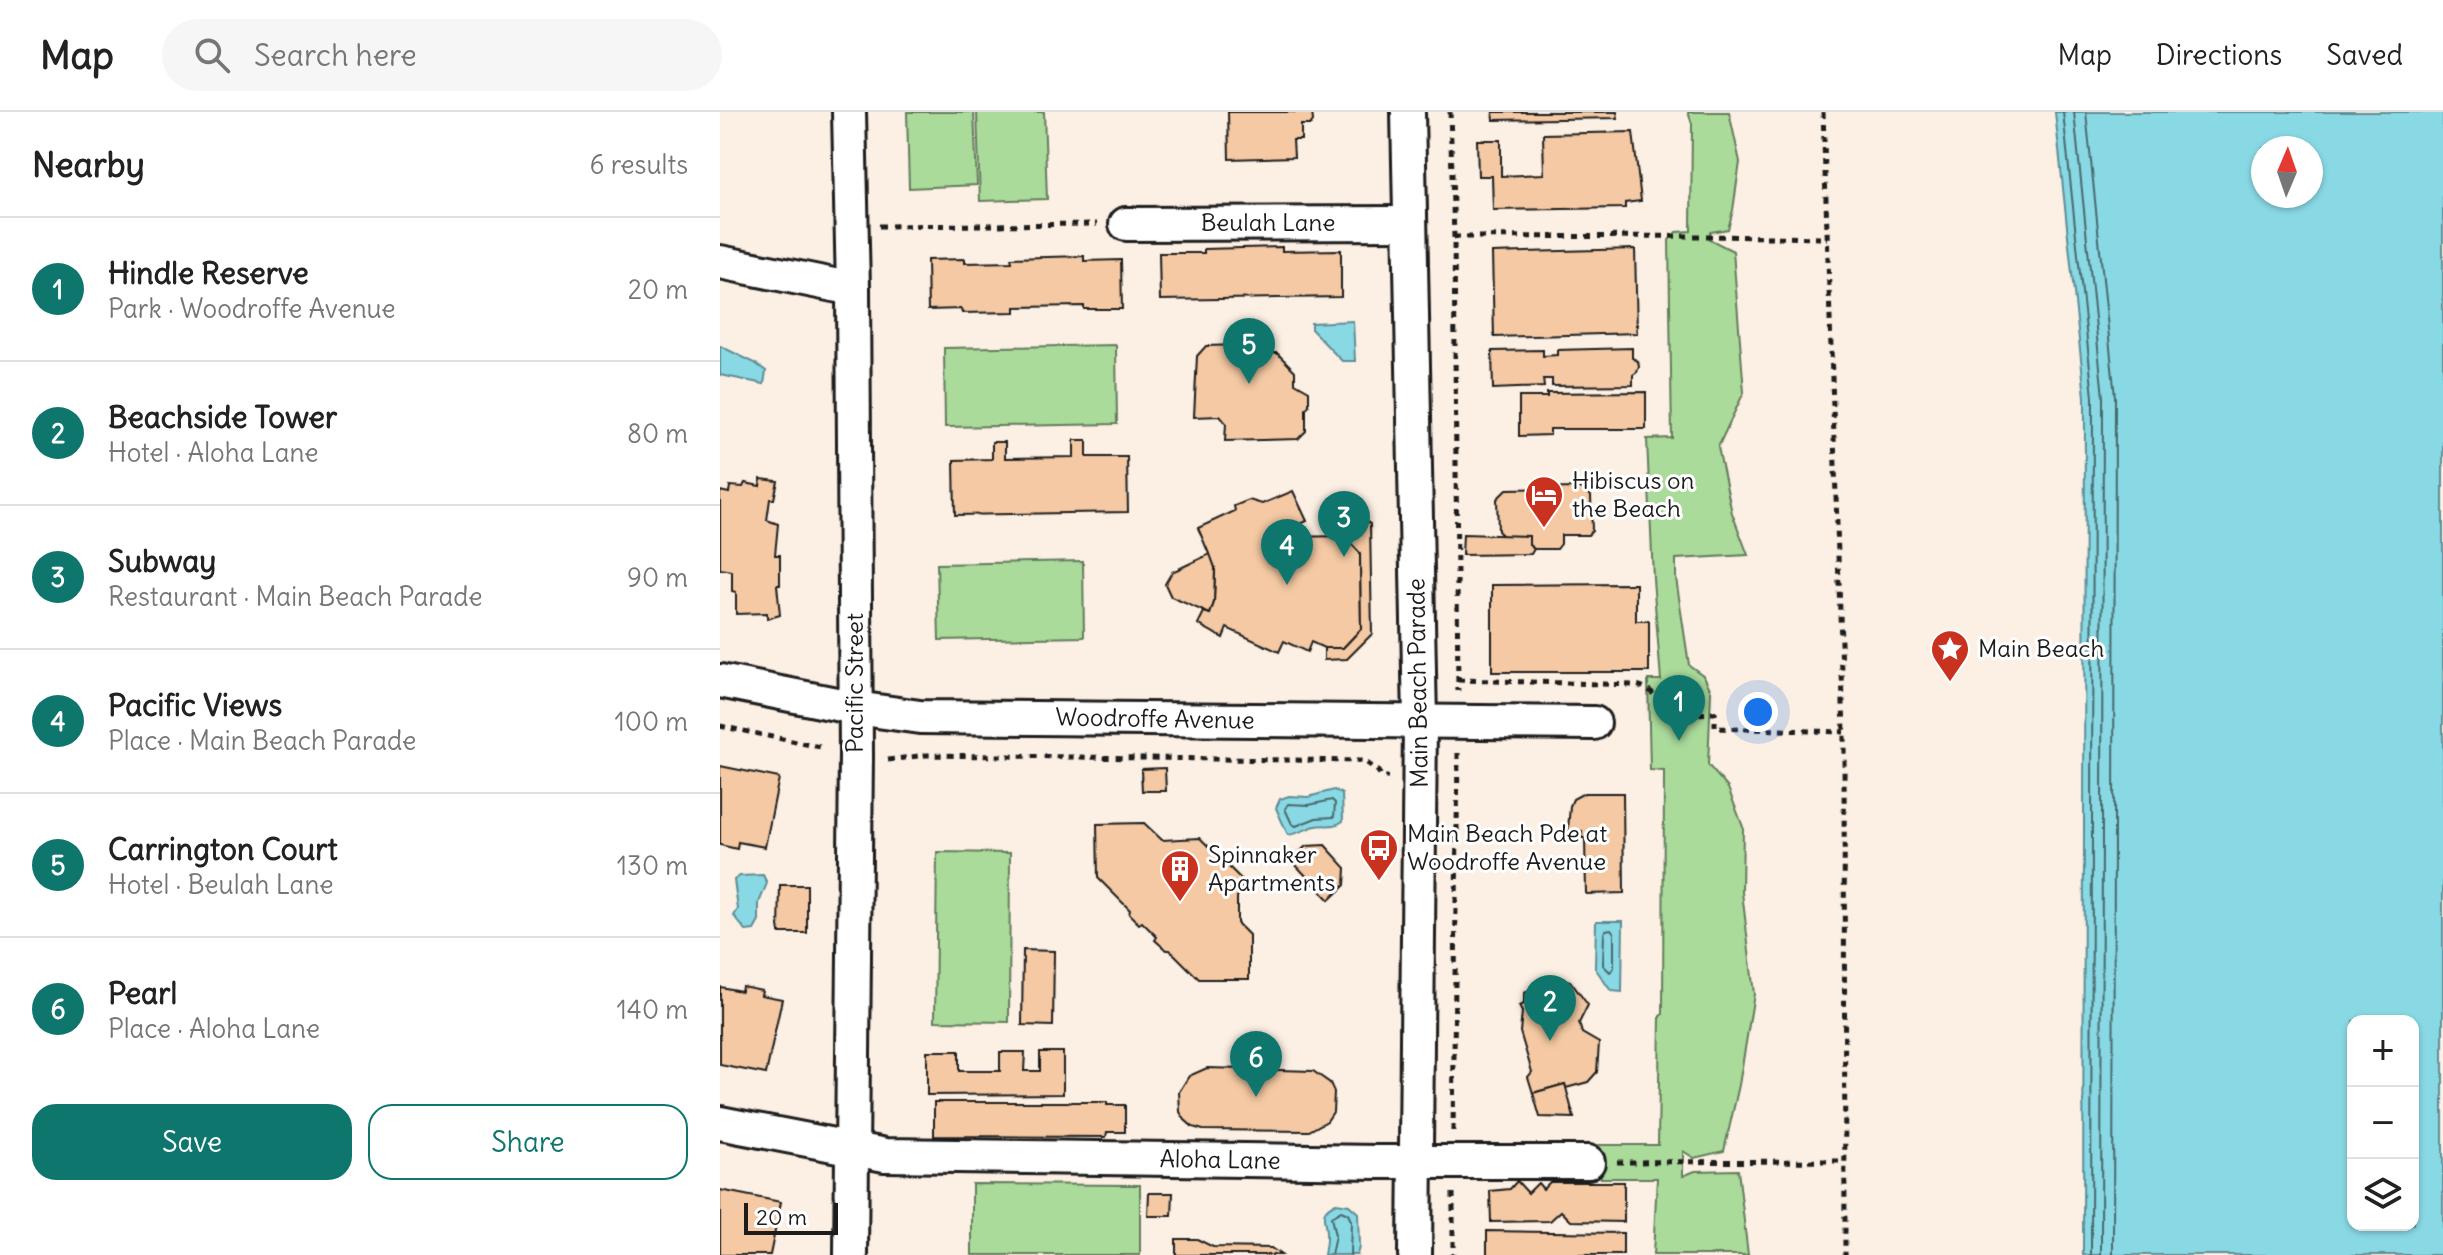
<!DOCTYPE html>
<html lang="en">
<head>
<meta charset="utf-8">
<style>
	:root { --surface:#fff; --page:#f6f6f6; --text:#222; --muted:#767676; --line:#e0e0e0; --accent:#0f766e }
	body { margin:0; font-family:Delius,sans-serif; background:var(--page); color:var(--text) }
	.controls { position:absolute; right:24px; bottom:24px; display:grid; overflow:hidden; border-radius:16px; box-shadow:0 2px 6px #0004 }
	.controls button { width:72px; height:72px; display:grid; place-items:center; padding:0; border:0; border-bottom:2px solid var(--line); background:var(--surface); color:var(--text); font:40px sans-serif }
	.compass { position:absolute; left:1531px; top:24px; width:72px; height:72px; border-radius:50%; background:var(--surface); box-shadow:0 2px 6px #0004; rotate:2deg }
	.scale { position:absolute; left:24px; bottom:20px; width:94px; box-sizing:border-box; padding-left:8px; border:4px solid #1c1c1c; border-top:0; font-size:22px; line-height:28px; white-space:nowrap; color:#1c1c1c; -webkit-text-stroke:6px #fff; paint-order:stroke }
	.you { position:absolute; left:1038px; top:600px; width:28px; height:28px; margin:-20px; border:6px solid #fff; border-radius:50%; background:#1a73e8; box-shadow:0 0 0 12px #1a73e833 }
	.badge { display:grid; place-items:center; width:52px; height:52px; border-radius:50%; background:var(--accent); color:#fff; font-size:26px; font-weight:700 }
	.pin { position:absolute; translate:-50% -66px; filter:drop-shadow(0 2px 4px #0008) }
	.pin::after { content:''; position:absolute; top:42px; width:28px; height:24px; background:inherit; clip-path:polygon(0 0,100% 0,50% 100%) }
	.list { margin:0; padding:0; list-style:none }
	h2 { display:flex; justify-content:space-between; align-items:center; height:104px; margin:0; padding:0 32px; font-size:34px }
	h2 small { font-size:26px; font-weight:400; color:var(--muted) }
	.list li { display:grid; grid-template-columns:52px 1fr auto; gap:24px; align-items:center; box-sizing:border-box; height:144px; padding:0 32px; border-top:2px solid var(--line) }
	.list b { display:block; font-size:30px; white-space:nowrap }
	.list p { margin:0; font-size:26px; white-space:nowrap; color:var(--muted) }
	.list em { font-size:26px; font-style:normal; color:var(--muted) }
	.actions { display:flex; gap:16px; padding:24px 32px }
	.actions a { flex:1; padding:18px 0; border:2px solid var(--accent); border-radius:24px; text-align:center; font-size:28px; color:var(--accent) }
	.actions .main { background:var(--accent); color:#fff }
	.icon { flex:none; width:44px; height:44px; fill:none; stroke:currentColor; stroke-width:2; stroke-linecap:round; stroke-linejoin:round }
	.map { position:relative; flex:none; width:1723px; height:1143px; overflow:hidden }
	header { display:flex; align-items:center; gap:48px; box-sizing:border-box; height:112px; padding:0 40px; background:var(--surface); border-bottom:2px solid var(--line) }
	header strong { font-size:38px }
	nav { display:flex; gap:44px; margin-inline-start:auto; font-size:28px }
	.search { width:560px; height:72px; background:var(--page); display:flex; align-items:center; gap:20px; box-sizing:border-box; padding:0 28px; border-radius:44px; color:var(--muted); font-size:30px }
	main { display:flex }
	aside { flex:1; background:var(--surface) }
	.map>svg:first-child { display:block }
	.green { fill:#aadb9b; stroke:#637c5c; stroke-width:2 }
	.water { fill:#89d9e5; stroke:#5d8d95; stroke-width:2; fill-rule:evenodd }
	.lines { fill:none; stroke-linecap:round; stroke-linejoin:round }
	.shore { stroke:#48686c; stroke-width:2 }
	.building { fill:#f4c9a3; stroke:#1c1c1c; stroke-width:2 }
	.minor-casing { stroke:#1c1c1c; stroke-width:38 }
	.path { stroke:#1c1c1c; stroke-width:5; stroke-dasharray:6 6; stroke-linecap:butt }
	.minor { stroke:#fff; stroke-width:32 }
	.labels { text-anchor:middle; stroke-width:6; stroke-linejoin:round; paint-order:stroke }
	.street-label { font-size:24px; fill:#1c1c1c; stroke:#fff }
	.poi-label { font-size:24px; fill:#1c1c1c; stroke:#fff; text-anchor:start }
</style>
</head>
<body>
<header>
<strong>Map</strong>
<div class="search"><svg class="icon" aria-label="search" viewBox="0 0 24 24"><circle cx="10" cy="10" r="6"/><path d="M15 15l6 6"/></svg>Search here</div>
<nav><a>Map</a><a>Directions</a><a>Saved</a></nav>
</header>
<main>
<aside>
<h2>Nearby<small>6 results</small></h2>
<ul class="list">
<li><span class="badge">1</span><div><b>Hindle Reserve</b><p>Park · Woodroffe Avenue</p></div><em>20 m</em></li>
<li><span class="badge">2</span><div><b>Beachside Tower</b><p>Hotel · Aloha Lane</p></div><em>80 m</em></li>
<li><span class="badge">3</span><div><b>Subway</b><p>Restaurant · Main Beach Parade</p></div><em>90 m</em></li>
<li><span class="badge">4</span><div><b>Pacific Views</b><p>Place · Main Beach Parade</p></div><em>100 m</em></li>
<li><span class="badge">5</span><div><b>Carrington Court</b><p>Hotel · Beulah Lane</p></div><em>130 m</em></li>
<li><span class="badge">6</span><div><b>Pearl</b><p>Place · Aloha Lane</p></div><em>140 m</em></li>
</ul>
<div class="actions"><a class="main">Save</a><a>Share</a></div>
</aside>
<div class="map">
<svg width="1723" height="1143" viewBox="0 0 1723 1143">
	<rect width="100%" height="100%" fill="#fcefe3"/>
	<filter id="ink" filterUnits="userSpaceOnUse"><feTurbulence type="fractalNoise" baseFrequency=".0125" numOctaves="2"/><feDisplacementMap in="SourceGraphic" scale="16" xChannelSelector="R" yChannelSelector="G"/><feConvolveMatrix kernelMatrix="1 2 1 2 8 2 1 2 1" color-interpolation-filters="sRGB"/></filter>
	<g filter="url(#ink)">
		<!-- green -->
		<g class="green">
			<polygon points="187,0 254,0 257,73 189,76"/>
			<polygon points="257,0 324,0 327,87 260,89"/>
			<polygon points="968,0 1009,0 1020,50 1013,98 1008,117 990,120 989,127 1013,139 1024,280 998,335 1012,401 1028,443 956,447 956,466 969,553 984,564 991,579 988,653 1008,676 1023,715 1022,780 1034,882 1019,973 1004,1039 974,1046 963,1039 963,1064 975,1059 1018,1058 1028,1143 933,1143 937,1066 881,1066 877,1033 938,1033 940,904 943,902 944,659 930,658 928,568 941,568 933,467 927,327 952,326 949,128 956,120 971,119 972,12"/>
			<polygon points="396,233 397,312 225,315 224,236"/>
			<polygon points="363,449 364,525 219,528 217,452"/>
			<polygon points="217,740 290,741 289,910 215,909"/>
			<polygon points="252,1072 420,1073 420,1143 252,1143"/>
		</g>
		<!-- water -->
		<g class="water">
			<path d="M1335,0H1723V1143H1363L1365,285ZM1543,36H1591V84H1543ZM1633,909H1693V1113H1633Z"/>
			<polygon points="633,209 635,249 622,249 591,217 591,211"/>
			<polygon points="0,234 35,251 46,259 44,272 0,263"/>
			<path d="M614,678L622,682L623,709C614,716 606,712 596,714C586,716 579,722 568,723L556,696L560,687L569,684L588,685Z"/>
			<polygon points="43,763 47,771 39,791 39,809 34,818 26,819 14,804 18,797 14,768 20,764"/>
			<polygon points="876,809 903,809 902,880 891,879 875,856"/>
			<path d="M616,1091L629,1093L638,1101L639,1135L637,1143H604C605,1136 607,1128 606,1121C605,1105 598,1100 616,1091Z"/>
		</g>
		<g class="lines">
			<!-- shore -->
			<g class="shore">
				<polyline points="1343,0 1373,285 1371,1143"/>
				<polyline points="1354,0 1383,285 1381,1143"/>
				<polyline points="1366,0 1395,285 1393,1143"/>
				<polygon points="612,688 615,691 614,705 596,706 576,714 572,712 565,697 568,692 589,693"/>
				<polygon points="891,817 894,821 894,856 890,860 883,853 884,821 886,818"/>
				<polyline points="611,1143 615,1124 611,1105 621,1099 628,1102 631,1109 630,1143"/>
			</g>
		</g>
		<!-- building -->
		<g class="building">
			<polygon points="508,0 592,0 593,9 590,13 581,13 581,28 573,28 574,45 509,47"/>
			<polygon points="773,0 897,0 898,6 774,8"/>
			<polygon points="913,20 921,89 905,91 905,96 773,98 772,64 758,64 757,28 781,28 781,64 824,62 823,22"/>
			<polygon points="562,135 562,139 621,138 621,185 440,188 439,141 484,141 484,137"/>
			<polygon points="915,137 917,221 774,225 772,141"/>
			<polygon points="364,144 364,149 401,148 402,197 364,197 364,194 295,195 295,200 242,201 241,197 208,198 207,148 245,147 245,151 292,150 291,146"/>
			<polygon points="519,233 526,240 530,237 533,240 535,238 548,237 551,241 557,241 575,259 575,271 589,279 589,293 586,297 586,319 578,327 505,329 506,311 500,304 474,305 477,244 486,234"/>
			<polygon points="912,236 912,246 918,249 919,255 917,260 913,263 913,273 832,274 832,267 823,267 824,275 773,277 772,239 823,238 823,244 837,243 837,238"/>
			<polygon points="926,280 926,317 830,317 830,323 799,324 799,285 827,285 827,281"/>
			<polygon points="354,328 367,328 367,345 407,345 408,400 235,403 234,348 272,347 272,330 285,330 285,346 354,345"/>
			<polygon points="41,367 58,369 54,387 50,387 47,408 58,412 55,443 60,443 60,473 57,473 60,503 47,507 47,501 16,502 16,480 12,479 12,459 0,457 0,379 9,381 10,374 23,375 25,371 40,374"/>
			<polygon points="861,376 871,384 872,419 868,423 841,423 841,432 837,437 814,437 809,433 809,424 783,424 778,419 777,387 787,377"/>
			<polygon points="573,379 587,409 550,426 553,432 568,425 624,424 640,441 641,517 623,536 604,536 591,530 587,540 564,529 559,540 507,516 503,526 478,512 484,500 490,502 494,490 495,456 478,416 515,399 514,394 529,388 542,392"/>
			<polygon points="620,408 644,408 650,412 652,522 627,547 604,548 604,536 623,536 641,517 640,441 624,424 620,424"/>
			<polygon points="743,422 809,424 809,433 814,437 811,442 742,443"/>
			<polygon points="490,442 495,456 494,490 490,502 451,485 445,472 452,460"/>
			<polygon points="916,472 916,509 929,509 929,560 772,560 772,473"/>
			<polygon points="0,654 59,666 45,735 18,730 17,737 0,733"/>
			<polygon points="445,656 446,679 422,679 421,657"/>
			<polygon points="864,681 903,681 904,781 866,782 865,726 862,726 862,719 848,718 850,694 853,687"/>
			<polygon points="424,711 442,728 480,726 522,768 521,780 517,785 517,811 529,823 529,867 479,867 450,838 446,838 435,828 437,825 422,810 419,812 409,802 410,798 378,766 377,712"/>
			<polygon points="605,733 626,756 625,773 609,788 571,748 586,734"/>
			<polygon points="60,773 87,773 87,821 59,821"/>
			<polygon points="303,838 334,839 333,914 302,913"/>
			<polygon points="837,866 850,869 868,893 859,911 862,921 879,931 877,960 868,970 846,976 845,972 813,981 808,965 812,960 800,920 802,900 799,894 804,892 804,881 816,877 816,872"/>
			<polygon points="22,874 42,878 41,883 62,887 46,962 0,953 0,875 21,879"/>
			<polygon points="207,939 239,939 239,959 280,959 280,940 305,940 304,959 320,959 320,940 343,940 343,982 207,983"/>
			<polygon points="487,956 593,959 610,971 614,980 613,1000 607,1009 589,1019 483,1018 473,1015 465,1008 460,1000 459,980 469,964"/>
			<polygon points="845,972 854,1006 820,1005 813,981"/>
			<polygon points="214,990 387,990 387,993 405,993 405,1020 387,1020 386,1025 214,1024"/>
			<polygon points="797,1069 808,1081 818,1071 823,1077 830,1070 904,1070 904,1110 851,1109 841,1099 830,1109 771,1110 770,1079 790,1077"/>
			<polygon points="0,1078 61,1090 50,1143 0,1143"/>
			<polygon points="429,1081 453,1081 452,1104 428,1104"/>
			<polygon points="767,1119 903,1121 903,1143 767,1143"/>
			<polygon points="456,1127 477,1127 493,1135 551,1136 561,1143 456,1143"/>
		</g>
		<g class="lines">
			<defs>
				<g id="minor">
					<polyline points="129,0 133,177 136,643 131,1143"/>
					<polyline points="688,0 700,610 695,1143"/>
					<polyline points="406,112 690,111"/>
					<polyline points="0,150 133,177"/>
					<polyline points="0,569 136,596 200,605 874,611"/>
					<polyline points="0,1011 165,1043 658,1050 868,1050"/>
				</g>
			</defs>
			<!-- minor casing -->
			<use href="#minor" class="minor-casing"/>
			<!-- path -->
			<g class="path">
				<polyline points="730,0 734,125 738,579"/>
				<polyline points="1103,0 1124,620 1125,1143"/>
				<polyline points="159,114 377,112"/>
				<polyline points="734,125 989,124 1107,126"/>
				<path d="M738,568L916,573C940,578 934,593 950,600C959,604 984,601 995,601V616L1124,620"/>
				<polyline points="0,614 105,636"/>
				<polyline points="168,648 206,643 644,649 657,658 662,665 668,665"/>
				<polyline points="733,1019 738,641"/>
				<polyline points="897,1050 1124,1049"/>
				<polyline points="733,1081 733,1143"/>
			</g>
			<!-- minor -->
			<use href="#minor" class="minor"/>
		</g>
	</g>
	<!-- icons -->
	<defs>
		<symbol id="hotel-pin" viewBox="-11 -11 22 30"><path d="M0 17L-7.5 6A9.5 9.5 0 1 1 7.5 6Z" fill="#c8321e" stroke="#fff"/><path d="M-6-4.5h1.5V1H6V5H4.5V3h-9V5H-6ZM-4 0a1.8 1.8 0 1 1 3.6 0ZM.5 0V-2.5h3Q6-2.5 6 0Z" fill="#fff"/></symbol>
		<symbol id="sight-pin" viewBox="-11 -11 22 30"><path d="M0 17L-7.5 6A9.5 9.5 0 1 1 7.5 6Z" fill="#c8321e" stroke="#fff"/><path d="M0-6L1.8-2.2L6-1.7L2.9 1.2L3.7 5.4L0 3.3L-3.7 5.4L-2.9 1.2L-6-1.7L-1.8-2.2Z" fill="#fff"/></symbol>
		<symbol id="bus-pin" viewBox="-11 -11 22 30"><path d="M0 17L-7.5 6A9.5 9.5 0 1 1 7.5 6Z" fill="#c8321e" stroke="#fff"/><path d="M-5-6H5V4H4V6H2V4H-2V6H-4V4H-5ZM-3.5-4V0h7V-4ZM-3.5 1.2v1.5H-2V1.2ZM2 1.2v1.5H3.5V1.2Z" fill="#fff"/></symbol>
		<symbol id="building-pin" viewBox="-11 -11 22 30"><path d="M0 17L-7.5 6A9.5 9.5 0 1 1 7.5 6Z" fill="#c8321e" stroke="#fff"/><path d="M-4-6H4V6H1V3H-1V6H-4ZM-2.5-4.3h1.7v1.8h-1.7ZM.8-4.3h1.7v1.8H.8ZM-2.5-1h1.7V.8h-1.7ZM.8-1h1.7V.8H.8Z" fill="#fff"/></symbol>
	</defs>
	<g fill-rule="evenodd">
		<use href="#hotel-pin" x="802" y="361" width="44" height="60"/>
		<use href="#sight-pin" x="1208" y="515" width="44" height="60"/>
		<use href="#bus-pin" x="637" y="714" width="44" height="60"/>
		<use href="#building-pin" x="438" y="735" width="44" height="60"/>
	</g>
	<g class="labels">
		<!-- street labels -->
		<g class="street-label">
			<text x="548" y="119">Beulah Lane</text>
			<text transform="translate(135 571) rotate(-90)" y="8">Pacific Street</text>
			<text transform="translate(698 571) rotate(-91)" y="8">Main Beach Parade</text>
			<text transform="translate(435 607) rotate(1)" y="8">Woodroffe Avenue</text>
			<text transform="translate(500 1048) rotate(1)" y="8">Aloha Lane</text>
		</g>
		<!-- poi labels -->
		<g class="poi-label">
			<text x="852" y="377">Hibiscus on<tspan x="852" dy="28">the Beach</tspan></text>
			<text x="1258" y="545">Main Beach</text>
			<text x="687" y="730">Main Beach Pde at<tspan x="687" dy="28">Woodroffe Avenue</tspan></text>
			<text x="488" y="751">Spinnaker<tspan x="488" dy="28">Apartments</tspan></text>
		</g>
	</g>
</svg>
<div class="controls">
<button>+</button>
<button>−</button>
<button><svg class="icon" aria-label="layers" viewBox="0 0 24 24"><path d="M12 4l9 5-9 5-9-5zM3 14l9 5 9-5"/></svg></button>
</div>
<svg class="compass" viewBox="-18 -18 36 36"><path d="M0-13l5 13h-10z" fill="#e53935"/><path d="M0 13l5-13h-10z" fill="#767676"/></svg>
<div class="scale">20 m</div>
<div class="you"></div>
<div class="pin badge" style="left:959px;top:629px">1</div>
<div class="pin badge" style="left:830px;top:929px">2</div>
<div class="pin badge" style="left:624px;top:445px">3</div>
<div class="pin badge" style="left:567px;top:473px">4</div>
<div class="pin badge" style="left:529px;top:272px">5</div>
<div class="pin badge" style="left:536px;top:985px">6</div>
</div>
</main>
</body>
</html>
